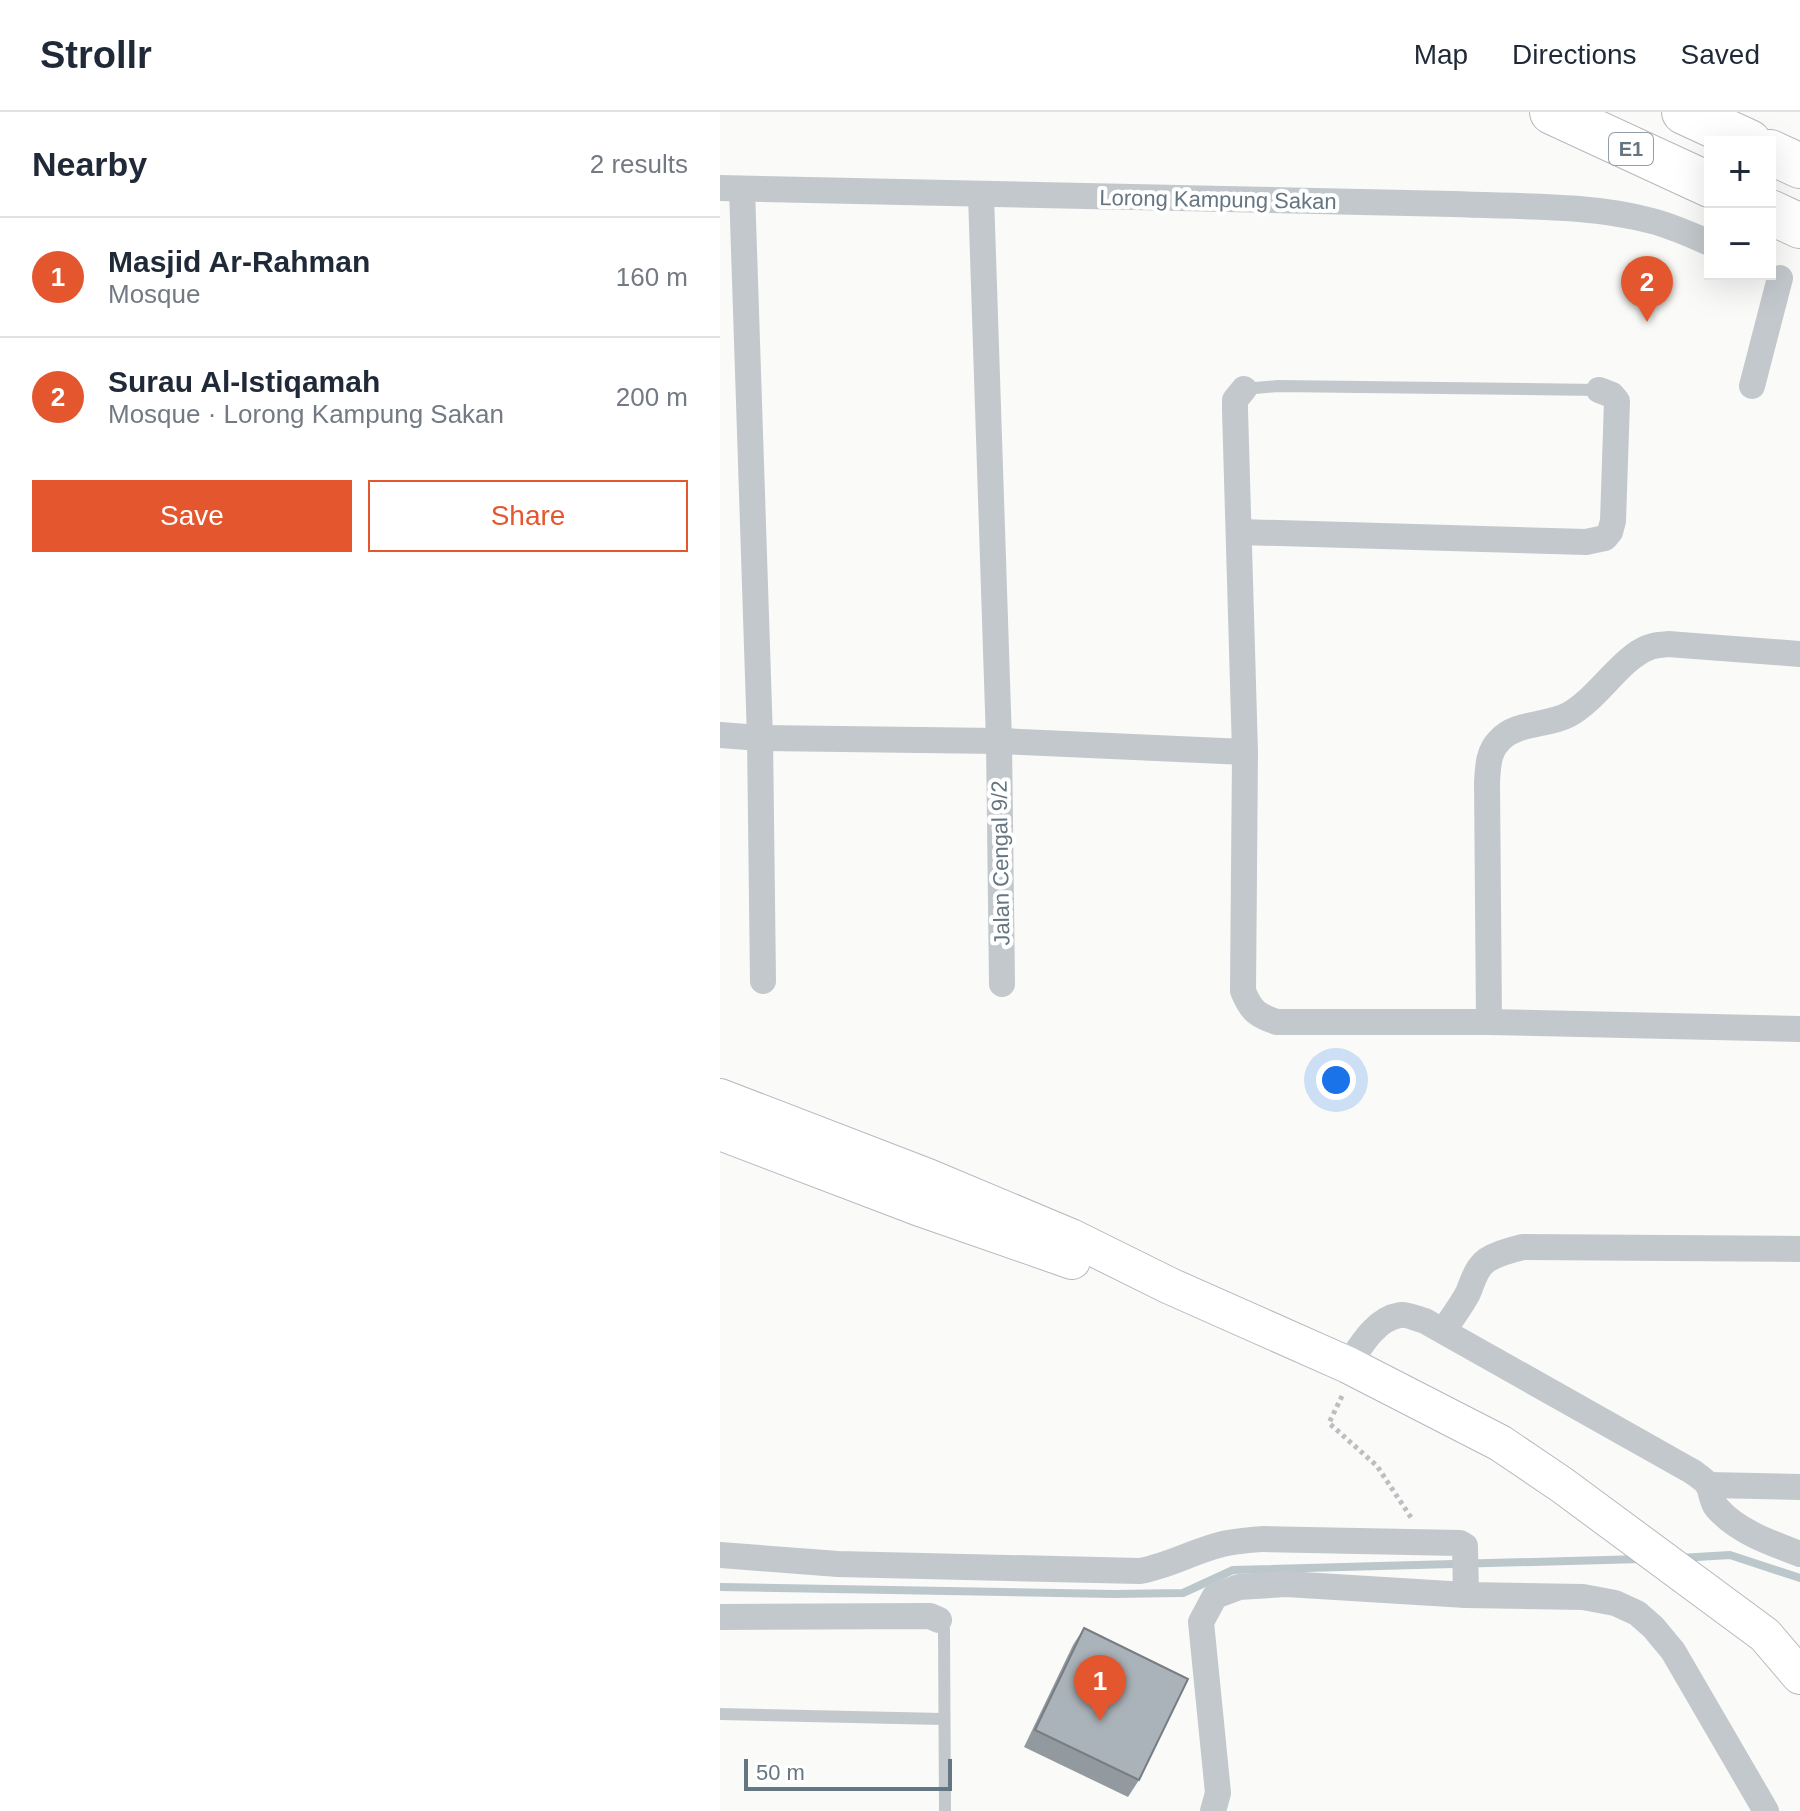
<!DOCTYPE html>
<html lang="en">
<head>
<meta charset="utf-8">
<style>
	:root { --surface:#fff; --page:#f2f2f3; --text:#1f2937; --muted:#747a83; --line:#e0e1e3; --accent:#e4572e }
	body { margin:0; font-family:Arial,sans-serif; background:var(--page); color:var(--text) }
	.controls { position:absolute; right:24px; top:24px; display:grid; overflow:hidden; border-radius:0px; box-shadow:0 8px 32px #0002 }
	.controls button { width:72px; height:72px; display:grid; place-items:center; padding:0; border:0; border-bottom:2px solid var(--line); background:var(--surface); color:var(--text); font:40px sans-serif }
	.scale { position:absolute; left:24px; bottom:20px; width:208px; box-sizing:border-box; padding-left:8px; border:4px solid #657683; border-top:0; font-size:22px; line-height:28px; white-space:nowrap; color:#657683; -webkit-text-stroke:6px #fff; paint-order:stroke }
	.you { position:absolute; left:616px; top:968px; width:28px; height:28px; margin:-20px; border:6px solid #fff; border-radius:50%; background:#1a73e8; box-shadow:0 0 0 12px #1a73e833 }
	.badge { display:grid; place-items:center; width:52px; height:52px; border-radius:50%; background:var(--accent); color:#fff; font-size:26px; font-weight:700 }
	.pin { position:absolute; translate:-50% -66px; filter:drop-shadow(0 2px 4px #0008) }
	.pin::after { content:''; position:absolute; top:42px; width:28px; height:24px; background:inherit; clip-path:polygon(0 0,100% 0,50% 100%) }
	.list { margin:0; padding:0; list-style:none }
	h2 { display:flex; justify-content:space-between; align-items:center; height:104px; margin:0; padding:0 32px; font-size:34px }
	h2 small { font-size:26px; font-weight:400; color:var(--muted) }
	.list li { display:grid; grid-template-columns:52px 1fr auto; gap:24px; align-items:center; box-sizing:border-box; height:120px; padding:0 32px; border-top:2px solid var(--line) }
	.list b { display:block; font-size:30px; white-space:nowrap }
	.list p { margin:0; font-size:26px; white-space:nowrap; color:var(--muted) }
	.list em { font-size:26px; font-style:normal; color:var(--muted) }
	.actions { display:flex; gap:16px; padding:24px 32px }
	.actions a { flex:1; padding:18px 0; border:2px solid var(--accent); border-radius:0px; text-align:center; font-size:28px; color:var(--accent) }
	.actions .main { background:var(--accent); color:#fff }
	.map { position:relative; flex:none; width:1080px; height:1699px; overflow:hidden }
	header { display:flex; align-items:center; gap:48px; box-sizing:border-box; height:112px; padding:0 40px; background:var(--surface); border-bottom:2px solid var(--line) }
	header strong { font-size:38px }
	nav { display:flex; gap:44px; margin-inline-start:auto; font-size:28px }
	main { display:flex }
	aside { flex:1; background:var(--surface) }
	.map>svg:first-child { display:block }
	.lines { fill:none; stroke-linecap:round; stroke-linejoin:round }
	.stream { stroke:#bbc7cb; stroke-width:8 }
	.secondary-casing { stroke:#b3babf; stroke-width:38 }
	.motorway-casing { stroke:#b4b9bd; stroke-width:46 }
	.path { stroke:#bbbfc2; stroke-width:5; stroke-dasharray:4 4; stroke-linecap:butt }
	.service { stroke:#c3c8cc; stroke-width:12 }
	.minor { stroke:#c3c8cc; stroke-width:26 }
	.secondary { stroke:#fff; stroke-width:36 }
	.motorway { stroke:#fff; stroke-width:44 }
	.wall { fill:#929a9f }
	.building { fill:#aab3b9; stroke:#777d82; stroke-width:2 }
	.labels { text-anchor:middle; stroke-width:8; stroke-linejoin:round; paint-order:stroke }
	.shield { fill:#fff; stroke:#939fa8; stroke-width:2 }
	.shield-label { font-size:20px; font-weight:bold; fill:#657683 }
	.street-label { font-size:22px; fill:#657683; stroke:#fff }
</style>
</head>
<body>
<header>
<strong>Strollr</strong>
<nav><a>Map</a><a>Directions</a><a>Saved</a></nav>
</header>
<main>
<aside>
<h2>Nearby<small>2 results</small></h2>
<ul class="list">
<li><span class="badge">1</span><div><b>Masjid Ar-Rahman</b><p>Mosque</p></div><em>160 m</em></li>
<li><span class="badge">2</span><div><b>Surau Al-Istiqamah</b><p>Mosque · Lorong Kampung Sakan</p></div><em>200 m</em></li>
</ul>
<div class="actions"><a class="main">Save</a><a>Share</a></div>
</aside>
<div class="map">
<svg width="1080" height="1699" viewBox="0 0 1080 1699">
	<rect width="100%" height="100%" fill="#fafaf8"/>
	<g class="lines">
		<!-- stream -->
		<g class="stream">
			<polyline points="960,1446 1010,1443 1080,1466"/>
			<polyline points="0,1475 393,1482 463,1481 513,1458 922,1447"/>
		</g>
		<defs>
			<g id="secondary">
				<polyline points="0,985 208,1065 351,1125 450,1174 628,1253 780,1331 842,1373 1045,1523 1080,1564"/>
				<polyline points="0,1020 197,1095 352,1149"/>
			</g>
			<g id="motorway">
				<polyline points="832,0 990,73"/>
				<polyline points="964,0 1029,30"/>
				<polyline points="1050,40 1080,54"/>
				<polyline points="1050,100 1080,114"/>
			</g>
		</defs>
		<!-- secondary casing -->
		<use href="#secondary" class="secondary-casing"/>
		<!-- motorway casing -->
		<use href="#motorway" class="motorway-casing"/>
		<!-- path -->
		<polyline class="path" points="622,1284 609,1311 657,1354 692,1407"/>
		<!-- service -->
		<g class="service">
			<polyline points="524,277 558,274 879,278"/>
			<polyline points="219,1508 224,1518 225,1699"/>
			<polyline points="0,1602 223,1607"/>
		</g>
		<!-- minor -->
		<g class="minor">
			<path d="M0,76L733,92C799,95 868,92 932,109C952,114 971,123 990,131"/>
			<polyline points="22,77 40,626 43,869"/>
			<polyline points="261,83 279,629 282,872"/>
			<polyline points="1032,274 1060,166"/>
			<path d="M524,277L515,288V298L525,640L523,879C531,899 538,904 557,910H769L1080,917"/>
			<polyline points="520,420 866,430 885,426 890,420 893,409 897,289 892,283 879,278"/>
			<polyline points="0,623 40,626 279,629 525,640"/>
			<path d="M769,910L767,670C768,655 768,640 779,629C795,610 827,614 848,603C877,588 902,544 930,535C935,533 942,533 948,532L1080,542"/>
			<path d="M724,1218C732,1206 741,1194 748,1181C753,1169 756,1156 767,1148C778,1141 790,1138 803,1135L1080,1137"/>
			<path d="M628,1253C640,1235 655,1207 680,1203C687,1202 698,1207 705,1209L973,1360C978,1364 985,1368 988,1373C992,1380 991,1389 997,1396C1018,1420 1051,1431 1080,1442"/>
			<polyline points="988,1373 1080,1375"/>
			<path d="M0,1443L118,1452L420,1459C448,1454 472,1440 499,1433C513,1429 529,1428 543,1427L740,1431L745,1434L746,1483"/>
			<polyline points="0,1505 210,1504 219,1508"/>
			<polyline points="493,1699 498,1681 481,1510 495,1484 519,1475 566,1472 746,1483 863,1485 895,1491 917,1501 933,1515 953,1539 1046,1699"/>
		</g>
		<!-- secondary -->
		<use href="#secondary" class="secondary"/>
		<!-- motorway -->
		<use href="#motorway" class="motorway"/>
	</g>
	<!-- wall -->
	<polygon class="wall" points="364,1516 419,1668 408,1685 304,1635 353,1533"/>
	<!-- building -->
	<polygon class="building" points="364,1516 468,1567 419,1668 315,1618"/>
	<g class="labels">
		<!-- shield labels -->
		<rect class="shield" x="889" y="21" width="44" height="32" rx="6"/>
		<g class="shield-label">
			<text x="911" y="44">E1</text>
		</g>
		<!-- street labels -->
		<g class="street-label">
			<text transform="translate(498 87) rotate(1)" y="8">Lorong Kampung Sakan</text>
			<text transform="translate(280 751) rotate(-91)" y="8">Jalan Cengal 9/2</text>
		</g>
	</g>
</svg>
<div class="controls">
<button>+</button>
<button>−</button>
</div>
<div class="scale">50 m</div>
<div class="you"></div>
<div class="pin badge" style="left:380px;top:1609px">1</div>
<div class="pin badge" style="left:927px;top:210px">2</div>
</div>
</main>
</body>
</html>
